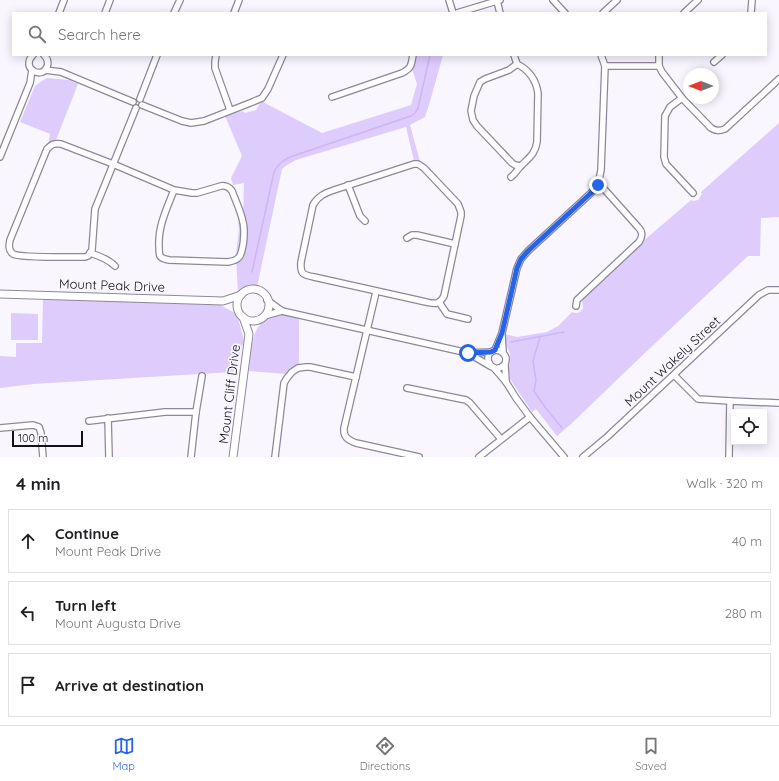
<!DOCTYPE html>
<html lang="en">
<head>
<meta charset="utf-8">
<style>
	:root { --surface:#fff; --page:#f6f6f6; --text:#202124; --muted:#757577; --line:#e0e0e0; --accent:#2563eb }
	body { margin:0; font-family:Quicksand,sans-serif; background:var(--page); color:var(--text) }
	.controls { position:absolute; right:12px; bottom:12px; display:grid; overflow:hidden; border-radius:0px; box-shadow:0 2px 10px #0003 }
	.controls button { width:36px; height:36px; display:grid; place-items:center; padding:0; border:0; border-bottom:1px solid var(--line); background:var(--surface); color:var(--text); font:20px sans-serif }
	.compass { position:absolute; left:683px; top:68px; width:36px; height:36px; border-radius:50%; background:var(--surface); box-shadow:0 2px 10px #0003; rotate:270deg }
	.scale { position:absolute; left:12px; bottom:10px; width:71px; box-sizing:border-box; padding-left:4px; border:2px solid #131017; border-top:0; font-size:11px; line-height:14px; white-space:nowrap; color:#131017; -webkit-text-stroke:3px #f9f6ff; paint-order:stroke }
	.stop { position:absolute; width:12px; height:12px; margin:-9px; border:3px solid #2563eb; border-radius:50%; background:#fff }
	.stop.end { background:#2563eb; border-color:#fff; box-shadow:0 1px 4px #0008 }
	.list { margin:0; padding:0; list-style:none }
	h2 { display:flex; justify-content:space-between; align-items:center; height:52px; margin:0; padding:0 16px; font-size:17px }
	h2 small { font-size:13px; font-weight:400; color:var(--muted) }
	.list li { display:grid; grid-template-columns:26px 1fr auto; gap:12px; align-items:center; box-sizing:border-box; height:64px; margin:0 8px 8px; padding:0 8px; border:1px solid var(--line); border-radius:0px }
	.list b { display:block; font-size:15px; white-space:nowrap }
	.list p { margin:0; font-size:13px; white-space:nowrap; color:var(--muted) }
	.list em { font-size:13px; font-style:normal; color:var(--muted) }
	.icon { flex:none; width:22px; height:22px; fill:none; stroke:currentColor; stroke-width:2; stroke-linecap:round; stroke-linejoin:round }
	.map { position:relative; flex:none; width:779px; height:457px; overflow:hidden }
	.search { position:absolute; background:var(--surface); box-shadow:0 2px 10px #0003; left:12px; right:12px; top:12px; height:44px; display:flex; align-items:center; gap:10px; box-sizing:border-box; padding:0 14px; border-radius:0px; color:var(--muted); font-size:15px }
	.sheet { height:268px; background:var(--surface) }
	nav { display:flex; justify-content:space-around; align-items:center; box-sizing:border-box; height:56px; border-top:1px solid var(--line); background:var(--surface); font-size:11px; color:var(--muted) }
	nav a { display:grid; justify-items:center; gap:2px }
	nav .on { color:var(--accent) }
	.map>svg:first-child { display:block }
	.green { fill:#deccfd }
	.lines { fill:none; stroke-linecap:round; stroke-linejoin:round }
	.stream { stroke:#ceb5f6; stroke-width:1.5 }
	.minor-casing { stroke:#8e879b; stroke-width:8 }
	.tertiary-casing { stroke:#8e879b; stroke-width:9 }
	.minor { stroke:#fff; stroke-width:5.5 }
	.tertiary { stroke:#fff; stroke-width:7 }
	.route { stroke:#2563eb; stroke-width:5 }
	.labels { text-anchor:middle; stroke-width:3.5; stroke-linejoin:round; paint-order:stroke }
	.street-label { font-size:13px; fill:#131017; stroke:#f9f6ff }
</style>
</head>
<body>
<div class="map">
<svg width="779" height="457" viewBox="0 0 779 457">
	<rect width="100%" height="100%" fill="#f9f6ff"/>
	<!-- green -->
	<g class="green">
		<polygon points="414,55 443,55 429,105 425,117 410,125 421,165 415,165 406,127 296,160 287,165 282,169 257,287 249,288 238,293 236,255 239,229 238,223 243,220 244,183 233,185 231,178 242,156 225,116 243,111 245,113 256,110 261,101 322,133 411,105 417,84 411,66"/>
		<polygon points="47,78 69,80 78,84 54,145 48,147 50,134 20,122 35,86 42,81"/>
		<path d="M779,123V217L761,218L760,256H748L648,350L571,424L557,436L536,409L532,412L510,379L509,370L510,354L505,342V334L517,337L547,332L558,326L572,312C577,314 580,313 583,308L582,299L634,249L691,200L693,201L698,200L702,194L701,192Z"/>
		<polygon points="43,298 220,305 235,313 238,318 244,341 233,372 33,384 0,388 0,356 16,357 16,343 42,343"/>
		<polygon points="11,313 38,314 38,340 11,340"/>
		<path d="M281,314L299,319V366L287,374L249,371C251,353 250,324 272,316C275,315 278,315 281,314Z"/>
	</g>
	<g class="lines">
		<!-- stream -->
		<g class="stream">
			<path d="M252,272L274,172C278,164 282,161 290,157L411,116L415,113L418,108L430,55"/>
			<polyline points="540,337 533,361 536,380 534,391 545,407 562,428"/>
			<polyline points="511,342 564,332"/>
		</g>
		<defs>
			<g id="minor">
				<polyline points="449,0 453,13"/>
				<polyline points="553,0 565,13"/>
				<polyline points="497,1 500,13"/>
				<polyline points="59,13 64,0"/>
				<polyline points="105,13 110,0"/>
				<polyline points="174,13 180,0"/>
				<polyline points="234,13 239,0"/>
				<polyline points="457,13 500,0"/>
				<polyline points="603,13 617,0"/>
				<polyline points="684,13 698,0"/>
				<polyline points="751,13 752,0"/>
				<path d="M33,55C20,68 42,80 47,67C49,62 47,58 44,55"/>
				<polyline points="216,55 215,62 215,68 230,110"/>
				<path d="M659,55V66L662,72L682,98L711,128C716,131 719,131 725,129L779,79"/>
				<polyline points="714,62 722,55"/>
				<polyline points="517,64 509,70 485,79 480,82 474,96 471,111 473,120 477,126 512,163 515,165 520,166"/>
				<polyline points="605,66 659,66"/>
				<polyline points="45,70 61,72 133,102"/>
				<path d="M332,97L402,73C412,68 411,65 413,55"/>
				<polyline points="682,98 670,107 665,116 664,157 666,164 693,193"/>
				<polyline points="140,99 157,55"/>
				<polyline points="142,105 182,121 191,123 204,121 250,103 262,98 268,89 283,55"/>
				<polyline points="0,157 30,83 32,70"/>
				<path d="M414,164H418L424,168L458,204L461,212V216L444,296C439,305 435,304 426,302L314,277C303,275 300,274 301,262L313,205C318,196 325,193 334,190Z"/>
				<path d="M511,177C515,174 517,170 520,167C528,158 535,155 537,142L538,93C536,80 529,70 517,64L514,55"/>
				<polyline points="348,185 360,216 365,221"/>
				<polyline points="407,238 412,235 417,235 455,244"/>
				<path d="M90,253L88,256L85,257C73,257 20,258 13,254C8,250 9,245 10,240L47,149C52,144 54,143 61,144L113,164L174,190L192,193H197L221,186C226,185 229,187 232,191C236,202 244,217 244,230C244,235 244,240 243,245C241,256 240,260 228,262L169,260C165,259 162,259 160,256C159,253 159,249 159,246C158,226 167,208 174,190"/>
				<polyline points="90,253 92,250 95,209 136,108"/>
				<path d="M90,253C100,256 108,259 115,266"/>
				<path d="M376,292L344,428C343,437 348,440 356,443L419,457"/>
				<polyline points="267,300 282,311"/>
				<polyline points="439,302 447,314 468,319"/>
				<path d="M576,306L577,300L639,242C643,236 643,232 638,227L605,190L598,185"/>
				<polyline points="264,316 282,311 366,330 468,353 490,366"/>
				<polyline points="502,336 503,352"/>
				<polyline points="495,350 502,333 517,268 521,259 528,251 591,193 598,185 601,170 605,66 601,55"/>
				<polyline points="468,353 491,352"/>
				<path d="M505,364C492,378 480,354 495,350C498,350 501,351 503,353C505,355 506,357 506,359C506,361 505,363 505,365C505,371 506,376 506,382"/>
				<polyline points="494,368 506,382 516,398 530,417 564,457"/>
				<polyline points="674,375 698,399 730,401 779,403"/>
				<polyline points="407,388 466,400 470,403 501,439"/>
				<polyline points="108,418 109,457"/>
				<polyline points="89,421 165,412 196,412"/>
				<polyline points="0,428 33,425 39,427 41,433 43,457"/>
				<polyline points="191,457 196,412 202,376"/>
				<polyline points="275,457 284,383 287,378 292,372 298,368 306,367 310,367 356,377"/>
				<polyline points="479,457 530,417"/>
				<polyline points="583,457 607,437 759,295 768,290 779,290"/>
				<polyline points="729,457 730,401"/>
			</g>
			<g id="tertiary">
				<circle cx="253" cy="305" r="16"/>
				<polyline points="0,294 223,301 241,295"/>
				<polyline points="233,457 249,334 243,317"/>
			</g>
		</defs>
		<!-- minor casing -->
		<use href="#minor" class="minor-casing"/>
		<!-- tertiary casing -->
		<use href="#tertiary" class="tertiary-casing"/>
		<!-- minor -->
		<use href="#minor" class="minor"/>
		<!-- tertiary -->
		<use href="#tertiary" class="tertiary"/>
	</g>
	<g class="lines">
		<!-- route -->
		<polyline class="route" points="468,353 491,352 495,350 502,333 517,268 521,259 528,251 591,193 598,185"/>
	</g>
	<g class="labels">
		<!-- street labels -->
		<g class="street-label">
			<text transform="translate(112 285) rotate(2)" y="5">Mount Peak Drive</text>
			<text transform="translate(672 361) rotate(-43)" y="5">Mount Wakely Street</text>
			<text transform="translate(229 394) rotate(-83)" y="5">Mount Cliff Drive</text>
		</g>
	</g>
</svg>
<div class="controls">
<button><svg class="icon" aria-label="locate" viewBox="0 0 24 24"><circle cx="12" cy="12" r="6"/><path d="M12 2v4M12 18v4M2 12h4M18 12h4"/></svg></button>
</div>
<svg class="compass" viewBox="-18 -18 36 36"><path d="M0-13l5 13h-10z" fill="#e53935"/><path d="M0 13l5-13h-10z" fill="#757577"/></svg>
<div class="scale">100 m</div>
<div class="stop" style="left:468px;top:353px"></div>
<div class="stop end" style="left:598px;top:185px"></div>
<div class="search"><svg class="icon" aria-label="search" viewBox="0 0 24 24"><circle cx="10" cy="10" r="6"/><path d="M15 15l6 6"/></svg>Search here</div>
</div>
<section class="sheet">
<h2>4 min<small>Walk · 320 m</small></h2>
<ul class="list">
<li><svg class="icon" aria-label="ahead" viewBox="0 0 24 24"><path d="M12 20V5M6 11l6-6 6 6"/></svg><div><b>Continue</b><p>Mount Peak Drive</p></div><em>40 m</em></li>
<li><svg class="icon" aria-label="left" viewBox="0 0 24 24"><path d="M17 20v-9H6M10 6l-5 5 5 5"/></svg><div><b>Turn left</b><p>Mount Augusta Drive</p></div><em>280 m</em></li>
<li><svg class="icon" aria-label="arrive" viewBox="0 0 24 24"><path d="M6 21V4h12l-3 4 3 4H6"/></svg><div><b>Arrive at destination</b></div></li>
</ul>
</section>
<nav>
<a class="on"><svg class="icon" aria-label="map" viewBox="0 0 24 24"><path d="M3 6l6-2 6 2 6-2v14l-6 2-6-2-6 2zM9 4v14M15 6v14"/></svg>Map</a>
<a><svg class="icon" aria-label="directions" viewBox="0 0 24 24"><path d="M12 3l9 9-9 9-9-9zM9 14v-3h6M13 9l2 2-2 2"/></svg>Directions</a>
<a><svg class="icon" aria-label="saved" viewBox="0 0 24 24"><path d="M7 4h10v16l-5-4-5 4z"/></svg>Saved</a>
</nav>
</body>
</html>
